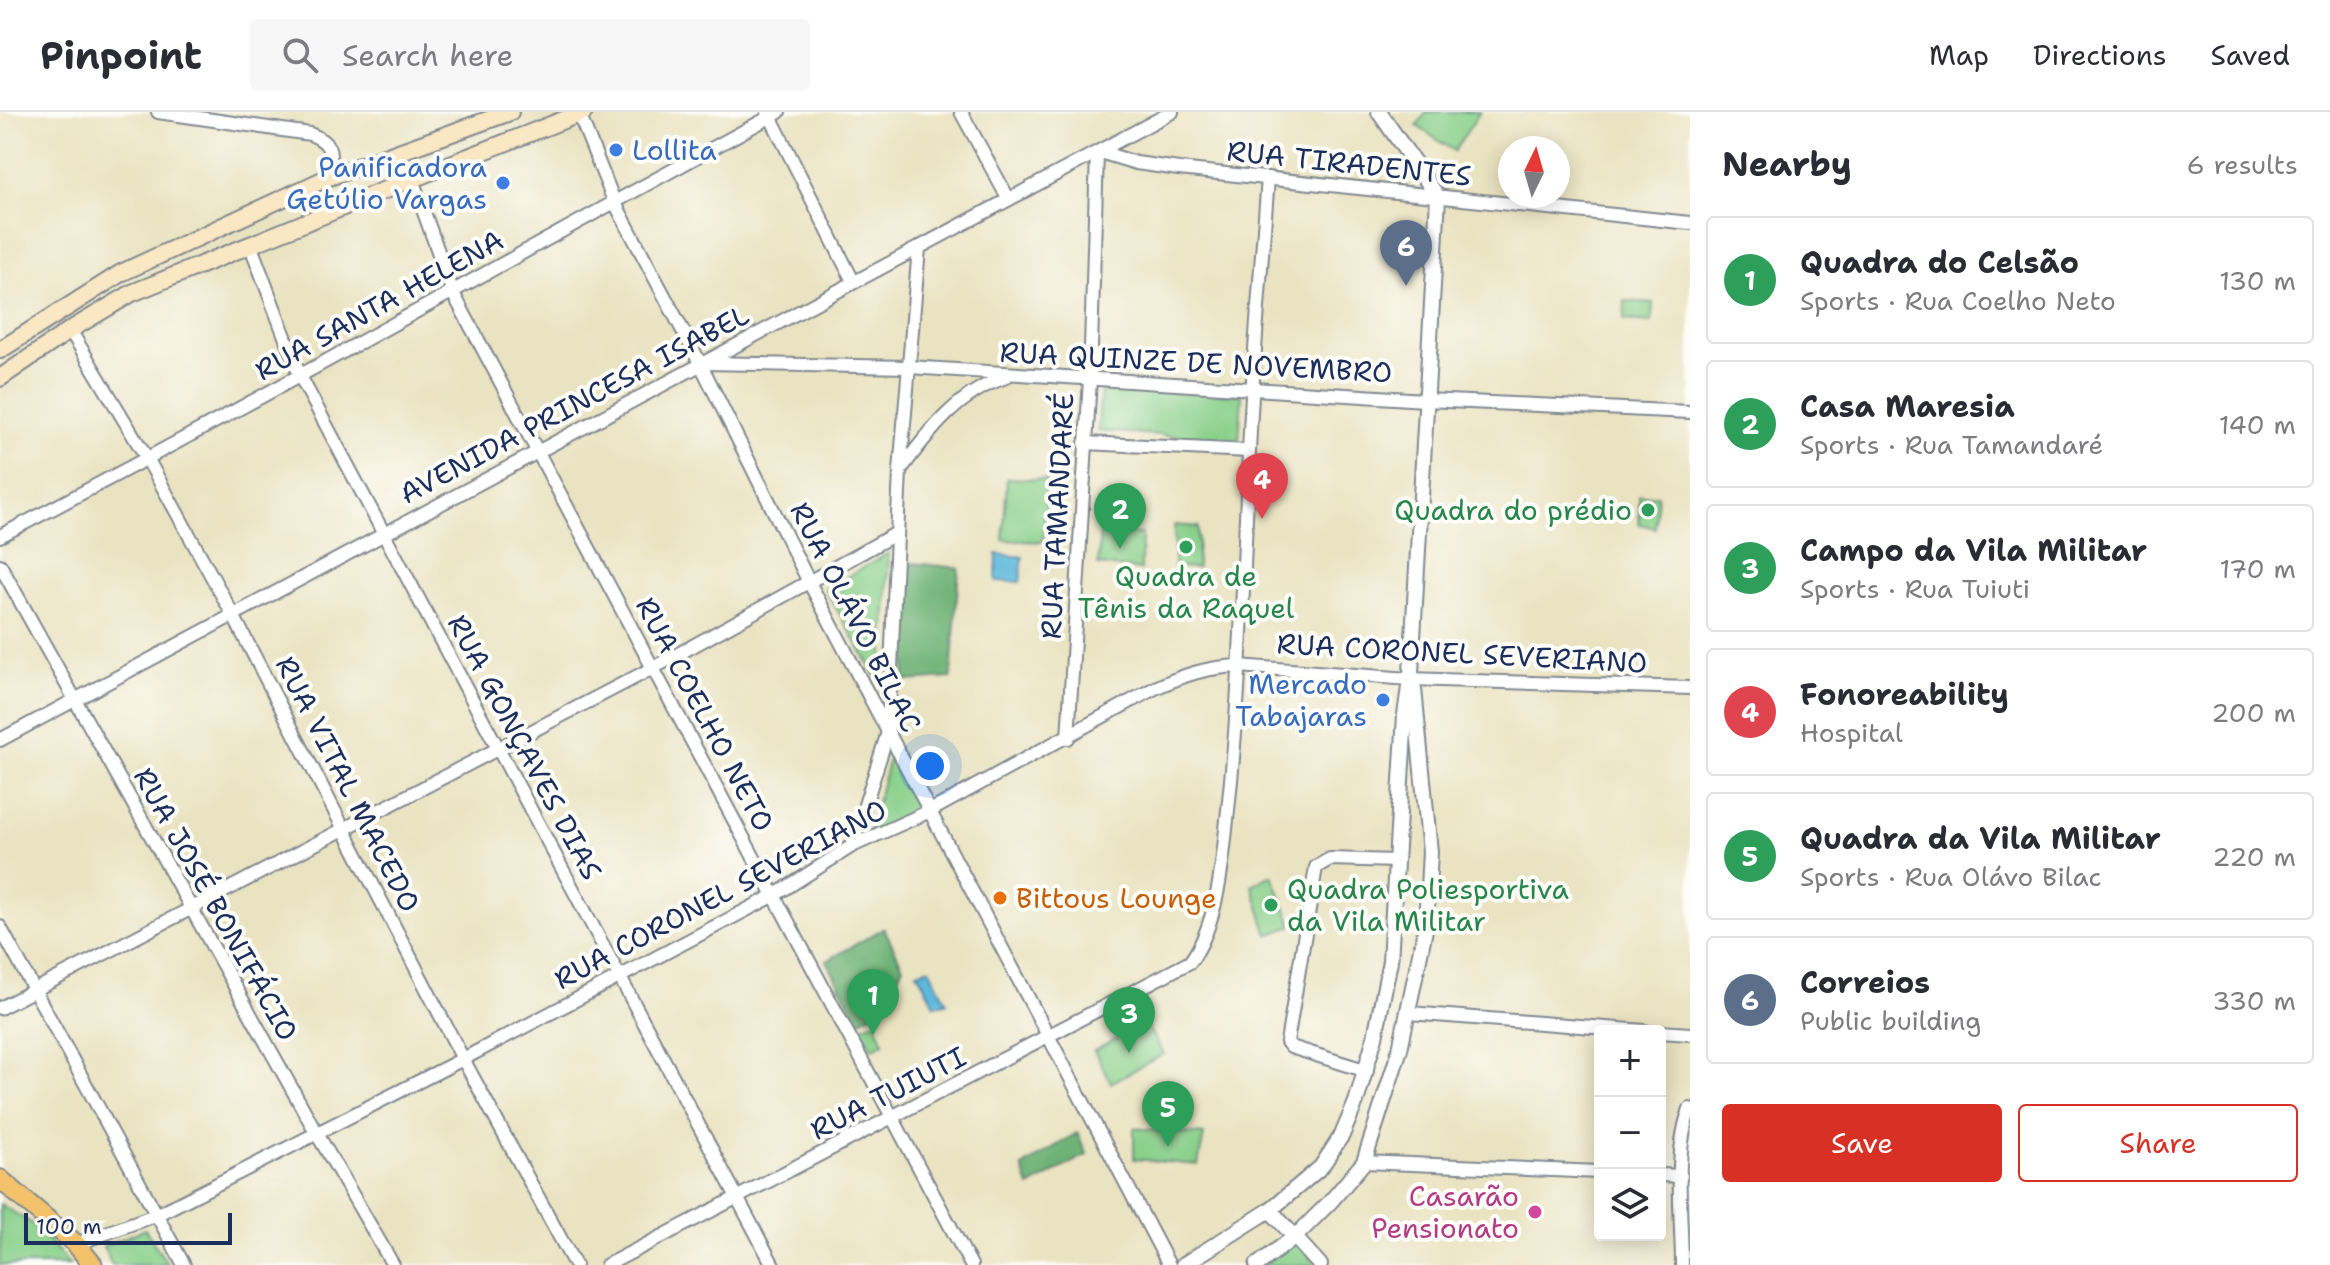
<!DOCTYPE html>
<html lang="en">
<head>
<meta charset="utf-8">
<style>
	:root { --surface:#fff; --page:#f7f7f7; --text:#2b2b33; --muted:#7c7c81; --line:#e1e1e2; --accent:#d93025 }
	body { margin:0; font-family:"Shantell Sans",sans-serif; background:var(--page); color:var(--text) }
	.controls { position:absolute; right:24px; bottom:24px; display:grid; overflow:hidden; border-radius:8px; box-shadow:0 4px 20px #0003 }
	.controls button { width:72px; height:72px; display:grid; place-items:center; padding:0; border:0; border-bottom:2px solid var(--line); background:var(--surface); color:var(--text); font:40px sans-serif }
	.compass { position:absolute; left:1498px; top:24px; width:72px; height:72px; border-radius:50%; background:var(--surface); box-shadow:0 4px 20px #0003; rotate:5deg }
	.scale { position:absolute; left:24px; bottom:20px; width:208px; box-sizing:border-box; padding-left:8px; border:4px solid #1b2f5e; border-top:0; font-size:22px; line-height:28px; white-space:nowrap; color:#1b2f5e; -webkit-text-stroke:6px #fdfcf7; paint-order:stroke }
	.you { position:absolute; left:930px; top:654px; width:28px; height:28px; margin:-20px; border:6px solid #fff; border-radius:50%; background:#1a73e8; box-shadow:0 0 0 12px #1a73e833 }
	.badge { display:grid; place-items:center; width:52px; height:52px; border-radius:50%; background:var(--accent); color:#fff; font-size:26px; font-weight:700 }
	.pin { position:absolute; translate:-50% -66px; filter:drop-shadow(0 2px 4px #0008) }
	.pin::after { content:''; position:absolute; top:42px; width:28px; height:24px; background:inherit; clip-path:polygon(0 0,100% 0,50% 100%) }
	.list { margin:0; padding:0; list-style:none }
	h2 { display:flex; justify-content:space-between; align-items:center; height:104px; margin:0; padding:0 32px; font-size:34px }
	h2 small { font-size:26px; font-weight:400; color:var(--muted) }
	.list li { display:grid; grid-template-columns:52px 1fr auto; gap:24px; align-items:center; box-sizing:border-box; height:128px; margin:0 16px 16px; padding:0 16px; border:2px solid var(--line); border-radius:8px }
	.list b { display:block; font-size:30px; white-space:nowrap }
	.list p { margin:0; font-size:26px; white-space:nowrap; color:var(--muted) }
	.list em { font-size:26px; font-style:normal; color:var(--muted) }
	.actions { display:flex; gap:16px; padding:24px 32px }
	.actions a { flex:1; padding:18px 0; border:2px solid var(--accent); border-radius:8px; text-align:center; font-size:28px; color:var(--accent) }
	.actions .main { background:var(--accent); color:#fff }
	.icon { flex:none; width:44px; height:44px; fill:none; stroke:currentColor; stroke-width:2; stroke-linecap:round; stroke-linejoin:round }
	.map { position:relative; flex:none; width:1690px; height:1153px; overflow:hidden }
	header { display:flex; align-items:center; gap:48px; box-sizing:border-box; height:112px; padding:0 40px; background:var(--surface); border-bottom:2px solid var(--line) }
	header strong { font-size:38px }
	nav { display:flex; gap:44px; margin-inline-start:auto; font-size:28px }
	.search { width:560px; height:72px; background:var(--page); display:flex; align-items:center; gap:20px; box-sizing:border-box; padding:0 28px; border-radius:8px; color:var(--muted); font-size:30px }
	main { display:flex }
	aside { flex:1; background:var(--surface) }
	.map>svg:first-child { display:block }
	.green { fill:#89d08a; stroke:#528074; stroke-width:2 }
	.forest { fill:#6eb276; stroke:#44706a; stroke-width:2 }
	.water { fill:#5db9db; stroke:#3c749c; stroke-width:2 }
	.lines { fill:none; stroke-linecap:round; stroke-linejoin:round }
	.minor-casing { stroke:#828990; stroke-width:16 }
	.tertiary-casing { stroke:#828990; stroke-width:18 }
	.secondary-casing { stroke:#828990; stroke-width:20 }
	.primary-casing { stroke:#828990; stroke-width:22 }
	.minor { stroke:#fff; stroke-width:12 }
	.tertiary { stroke:#fff; stroke-width:14 }
	.secondary { stroke:#fae7c3; stroke-width:16 }
	.primary { stroke:#f3c26a; stroke-width:18 }
	.shop-dot { fill:#3f7fe0; stroke:#fdfcf7; stroke-width:3 }
	.leisure-dot { fill:#2e9e5b; stroke:#fdfcf7; stroke-width:3 }
	.food-dot { fill:#e8710a; stroke:#fdfcf7; stroke-width:3 }
	.hotel-dot { fill:#d1479c; stroke:#fdfcf7; stroke-width:3 }
	.labels { text-anchor:middle; stroke-width:8; stroke-linejoin:round; paint-order:stroke }
	.shop-label { font-size:28px; fill:#366cbe; stroke:#fdfcf7; text-anchor:end }
	.street-label { font-size:28px; fill:#1b2f5e; stroke:#fdfcf7 }
	.leisure-label { font-size:28px; fill:#27864d; stroke:#fdfcf7; text-anchor:end }
	.food-label { font-size:28px; fill:#c56008; stroke:#fdfcf7; text-anchor:start }
	.hotel-label { font-size:28px; fill:#b23c85; stroke:#fdfcf7; text-anchor:end }
</style>
</head>
<body>
<header>
<strong>Pinpoint</strong>
<div class="search"><svg class="icon" aria-label="search" viewBox="0 0 24 24"><circle cx="10" cy="10" r="6"/><path d="M15 15l6 6"/></svg>Search here</div>
<nav><a>Map</a><a>Directions</a><a>Saved</a></nav>
</header>
<main>
<div class="map">
<svg width="1690" height="1153" viewBox="0 0 1690 1153">
	<rect width="100%" height="100%" fill="#fdfcf7"/>
	<filter id="ink" filterUnits="userSpaceOnUse"><feTurbulence type="fractalNoise" baseFrequency=".0125" numOctaves="2"/><feDisplacementMap in="SourceGraphic" scale="16" xChannelSelector="R" yChannelSelector="G"/><feConvolveMatrix kernelMatrix="1 2 1 2 8 2 1 2 1" color-interpolation-filters="sRGB"/></filter>
	<filter id="wash" filterUnits="userSpaceOnUse"><feTurbulence type="fractalNoise" baseFrequency=".006" numOctaves="4" result="noise"/><feDisplacementMap in="SourceGraphic" scale="32" xChannelSelector="R" yChannelSelector="G"/><feGaussianBlur stdDeviation="1.8" result="paint"/><feColorMatrix in="noise" values="0 0 0 0 0 0 0 0 0 0 0 0 0 0 0 0 0 1.4 0 .05"/><feComposite in="paint" operator="in"/></filter>
	<g filter="url(#wash)">
		<rect width="100%" height="100%" fill="#eae3c1"/>
		<!-- green -->
		<g class="green">
			<polygon points="1426,0 1480,0 1454,39 1417,14"/>
			<polygon points="1625,189 1653,191 1652,210 1624,208"/>
			<polygon points="1101,274 1242,283 1239,328 1098,319"/>
			<polygon points="1007,366 1047,368 1043,430 1003,428"/>
			<polygon points="1639,383 1658,383 1655,416 1639,412"/>
			<polygon points="1174,413 1198,415 1197,456 1174,455"/>
			<polygon points="1100,420 1142,422 1141,458 1098,453"/>
			<polygon points="889,441 882,574 825,477"/>
			<polygon points="890,643 919,697 868,723"/>
			<polygon points="1272,763 1293,814 1268,823 1252,773"/>
			<polygon points="875,909 884,930 872,937 861,916"/>
			<polygon points="1145,911 1164,942 1111,971 1094,939"/>
			<polygon points="1134,1016 1204,1023 1198,1053 1134,1047"/>
			<polygon points="0,1092 36,1114 70,1153 0,1153"/>
			<polygon points="145,1117 168,1153 112,1153 103,1134"/>
			<polygon points="1296,1127 1316,1153 1262,1153"/>
		</g>
		<!-- forest -->
		<g class="forest">
			<polygon points="912,451 959,456 951,566 904,569"/>
			<polygon points="884,816 903,855 879,897 858,910 827,849"/>
			<polygon points="1077,1021 1087,1042 1029,1075 1022,1055"/>
		</g>
		<!-- water -->
		<g class="water">
			<polygon points="997,442 1023,445 1020,470 996,469"/>
			<polygon points="929,856 947,891 935,893 917,860"/>
		</g>
	</g>
	<g filter="url(#ink)">
		<g class="lines">
			<defs>
				<g id="minor">
					<path d="M158,0L310,22C335,32 330,41 329,65"/>
					<polyline points="768,0 853,169"/>
					<polyline points="961,0 1008,86"/>
					<polyline points="579,2 614,89 700,251 809,470 1169,1153"/>
					<polyline points="1100,40 1136,51 1179,57 1690,111"/>
					<polyline points="412,67 453,181 971,1153"/>
					<polyline points="250,132 300,264 773,1153"/>
					<polyline points="70,218 148,348 233,503 463,947 575,1153"/>
					<polyline points="703,251 909,255 1425,288 1690,300"/>
					<polyline points="1085,331 1249,339"/>
					<path d="M902,356C929,319 960,280 1006,265"/>
					<path d="M0,424C262,288 519,141 779,0"/>
					<polyline points="0,453 316,1020 393,1153"/>
					<polyline points="1068,626 1090,267 1097,41"/>
					<polyline points="0,628 1172,0"/>
					<polyline points="852,734 888,620 900,359 919,136"/>
					<polyline points="0,815 184,1153"/>
					<polyline points="0,896 653,556 897,421"/>
					<polyline points="1409,901 1645,919"/>
					<polyline points="1660,920 1690,922"/>
					<polyline points="1367,959 1291,935 1287,930 1316,755 1330,747 1396,749"/>
					<polyline points="1364,1050 1600,1060"/>
					<polyline points="1660,1063 1681,1064"/>
					<path d="M76,1132L158,1102L463,947L775,783L852,734L930,699L1155,576C1184,563 1207,555 1239,554L1409,567L1690,576"/>
					<path d="M607,1153L1190,850C1219,811 1223,745 1228,698C1241,579 1243,459 1249,340C1253,248 1261,157 1268,66"/>
					<path d="M1682,1153C1682,1106 1673,1041 1690,997"/>
				</g>
				<g id="tertiary">
					<polyline points="1270,1098 1320,1153"/>
					<polyline points="1183,1153 1270,1098 1321,1055 1342,1023 1356,990 1375,925 1390,849 1405,603 1411,561 1438,85 1379,0"/>
					<polyline points="1257,1153 1296,1124 1331,1089 1364,1050 1400,937 1426,813 1430,740 1414,577"/>
				</g>
				<g id="secondary">
					<polyline points="0,238 121,161 329,65 510,0"/>
					<polyline points="0,266 70,218 132,181 412,67 584,0"/>
				</g>
				<polyline id="primary" points="0,1067 76,1132 93,1153"/>
			</defs>
			<!-- minor casing -->
			<use href="#minor" class="minor-casing"/>
			<!-- tertiary casing -->
			<use href="#tertiary" class="tertiary-casing"/>
			<!-- secondary casing -->
			<use href="#secondary" class="secondary-casing"/>
			<!-- primary casing -->
			<use href="#primary" class="primary-casing"/>
			<!-- minor -->
			<use href="#minor" class="minor"/>
			<!-- tertiary -->
			<use href="#tertiary" class="tertiary"/>
			<!-- secondary -->
			<use href="#secondary" class="secondary"/>
			<!-- primary -->
			<use href="#primary" class="primary"/>
		</g>
	</g>
	<!-- markers -->
	<g class="shop-dot">
		<circle cx="616" cy="38" r="8"/>
		<circle cx="503" cy="71" r="8"/>
		<circle cx="1383" cy="588" r="8"/>
	</g>
	<g class="leisure-dot">
		<circle cx="1648" cy="398" r="8"/>
		<circle cx="1186" cy="435" r="8"/>
		<circle cx="1271" cy="793" r="8"/>
	</g>
	<circle class="food-dot" cx="1000" cy="786" r="8"/>
	<circle class="hotel-dot" cx="1535" cy="1100" r="8"/>
	<g class="labels">
		<!-- shop labels -->
		<g class="shop-label">
			<text x="632" y="48" text-anchor="start">Lollita</text>
			<text x="487" y="65">Panificadora<tspan x="487" dy="32">Getúlio Vargas</tspan></text>
			<text x="1367" y="582">Mercado<tspan x="1367" dy="32">Tabajaras</tspan></text>
		</g>
		<!-- street labels -->
		<g class="street-label">
			<text transform="translate(1349 51) rotate(6)" y="10">RUA TIRADENTES</text>
			<text transform="translate(379 193) rotate(-29)" y="10">RUA SANTA HELENA</text>
			<text transform="translate(1196 250) rotate(3)" y="10">RUA QUINZE DE NOVEMBRO</text>
			<text transform="translate(574 292) rotate(-28)" y="10">AVENIDA PRINCESA ISABEL</text>
			<text transform="translate(1057 404) rotate(-87)" y="10">RUA TAMANDARÉ</text>
			<text transform="translate(856 505) rotate(63)" y="10">RUA OLÁVO BILAC</text>
			<text transform="translate(1462 541) rotate(3)" y="10">RUA CORONEL SEVERIANO</text>
			<text transform="translate(705 602) rotate(62)" y="10">RUA COELHO NETO</text>
			<text transform="translate(525 635) rotate(62)" y="10">RUA GONÇAVES DIAS</text>
			<text transform="translate(348 672) rotate(63)" y="10">RUA VITAL MACEDO</text>
			<text transform="translate(720 782) rotate(-28)" y="10">RUA CORONEL SEVERIANO</text>
			<text transform="translate(216 792) rotate(61)" y="10">RUA JOSÉ BONIFÁCIO</text>
			<text transform="translate(888 981) rotate(-27)" y="10">RUA TUIUTI</text>
		</g>
		<!-- leisure labels -->
		<g class="leisure-label">
			<text x="1632" y="408">Quadra do prédio</text>
			<text x="1186" y="474" text-anchor="middle">Quadra de<tspan x="1186" dy="32">Tênis da Raquel</tspan></text>
			<text x="1287" y="787" text-anchor="start">Quadra Poliesportiva<tspan x="1287" dy="32">da Vila Militar</tspan></text>
		</g>
		<!-- food labels -->
		<g class="food-label">
			<text x="1016" y="796">Bittous Lounge</text>
		</g>
		<!-- hotel labels -->
		<g class="hotel-label">
			<text x="1519" y="1094">Casarão<tspan x="1519" dy="32">Pensionato</tspan></text>
		</g>
	</g>
</svg>
<div class="controls">
<button>+</button>
<button>−</button>
<button><svg class="icon" aria-label="layers" viewBox="0 0 24 24"><path d="M12 4l9 5-9 5-9-5zM3 14l9 5 9-5"/></svg></button>
</div>
<svg class="compass" viewBox="-18 -18 36 36"><path d="M0-13l5 13h-10z" fill="#e53935"/><path d="M0 13l5-13h-10z" fill="#7c7c81"/></svg>
<div class="scale">100 m</div>
<div class="you"></div>
<div class="pin badge" style="left:873px;top:923px;background:#2e9e5b">1</div>
<div class="pin badge" style="left:1120px;top:437px;background:#2e9e5b">2</div>
<div class="pin badge" style="left:1129px;top:941px;background:#2e9e5b">3</div>
<div class="pin badge" style="left:1262px;top:407px;background:#e0444e">4</div>
<div class="pin badge" style="left:1168px;top:1035px;background:#2e9e5b">5</div>
<div class="pin badge" style="left:1406px;top:174px;background:#5c6f8a">6</div>
</div>
<aside>
<h2>Nearby<small>6 results</small></h2>
<ul class="list">
<li><span class="badge" style="background:#2e9e5b">1</span><div><b>Quadra do Celsão</b><p>Sports · Rua Coelho Neto</p></div><em>130 m</em></li>
<li><span class="badge" style="background:#2e9e5b">2</span><div><b>Casa Maresia</b><p>Sports · Rua Tamandaré</p></div><em>140 m</em></li>
<li><span class="badge" style="background:#2e9e5b">3</span><div><b>Campo da Vila Militar</b><p>Sports · Rua Tuiuti</p></div><em>170 m</em></li>
<li><span class="badge" style="background:#e0444e">4</span><div><b>Fonoreability</b><p>Hospital</p></div><em>200 m</em></li>
<li><span class="badge" style="background:#2e9e5b">5</span><div><b>Quadra da Vila Militar</b><p>Sports · Rua Olávo Bilac</p></div><em>220 m</em></li>
<li><span class="badge" style="background:#5c6f8a">6</span><div><b>Correios</b><p>Public building</p></div><em>330 m</em></li>
</ul>
<div class="actions"><a class="main">Save</a><a>Share</a></div>
</aside>
</main>
</body>
</html>
